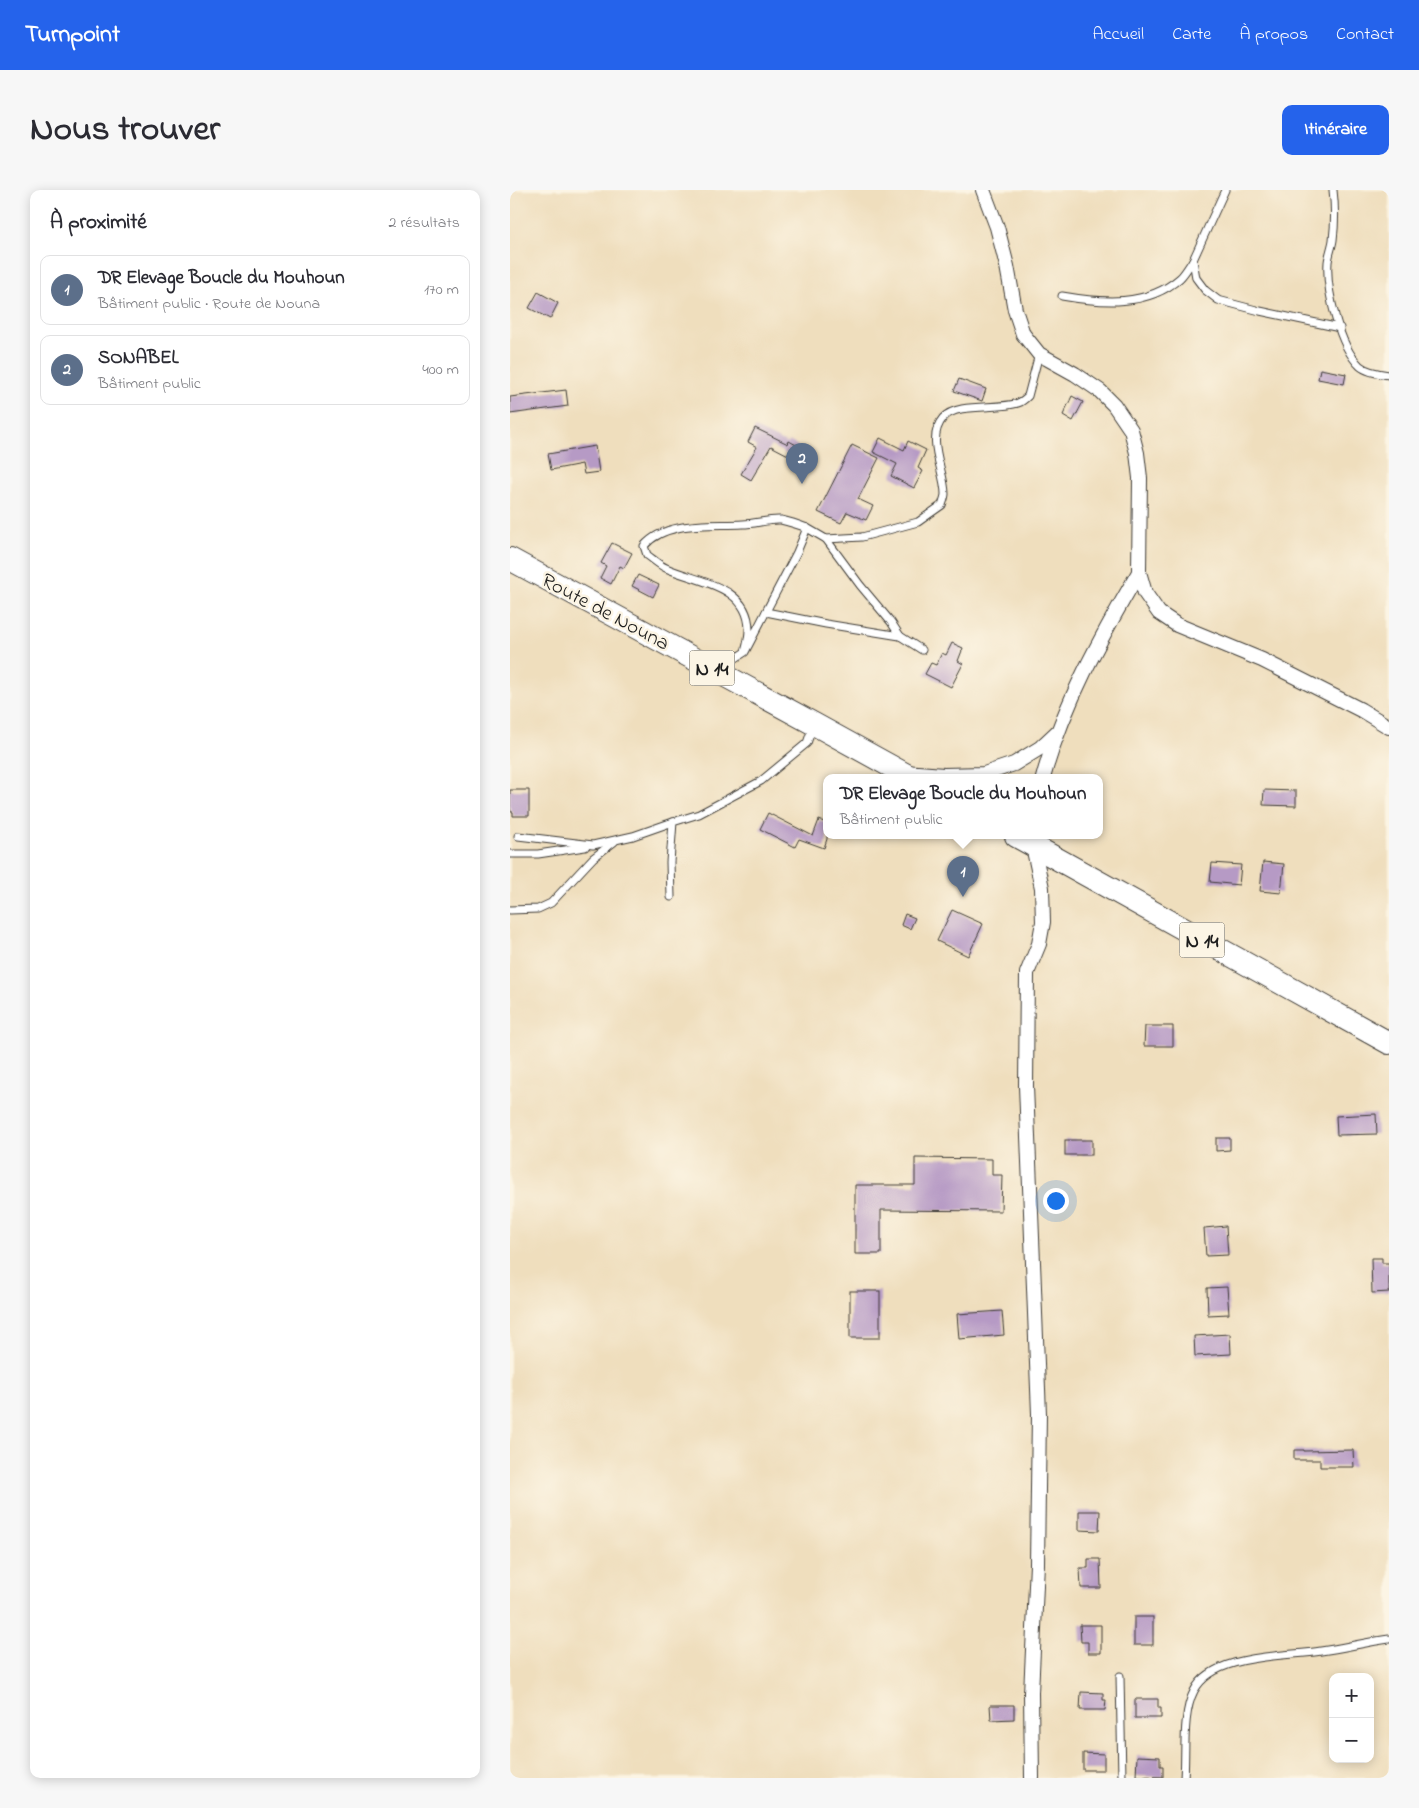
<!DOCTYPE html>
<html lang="fr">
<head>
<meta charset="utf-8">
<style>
	:root { --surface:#fff; --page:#f7f7f7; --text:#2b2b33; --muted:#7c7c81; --line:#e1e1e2; --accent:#2563eb }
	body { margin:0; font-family:"Indie Flower",sans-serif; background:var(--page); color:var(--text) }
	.controls { position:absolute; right:15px; bottom:15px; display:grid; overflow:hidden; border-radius:10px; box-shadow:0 2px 12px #0003 }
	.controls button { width:45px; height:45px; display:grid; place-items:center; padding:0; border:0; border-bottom:1px solid var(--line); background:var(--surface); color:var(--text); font:25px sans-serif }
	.you { position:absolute; left:545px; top:1010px; width:18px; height:18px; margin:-12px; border:4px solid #fff; border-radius:50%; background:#1a73e8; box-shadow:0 0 0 8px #1a73e833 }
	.badge { display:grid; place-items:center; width:32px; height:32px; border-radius:50%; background:var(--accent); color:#fff; font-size:16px; font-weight:700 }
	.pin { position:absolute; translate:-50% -41px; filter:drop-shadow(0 1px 2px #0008) }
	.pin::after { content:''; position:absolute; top:26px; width:18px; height:15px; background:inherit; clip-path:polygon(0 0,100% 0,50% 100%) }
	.popup { position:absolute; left:313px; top:584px; width:280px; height:65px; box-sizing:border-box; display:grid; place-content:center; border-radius:10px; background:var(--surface); filter:drop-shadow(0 1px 4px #0005); font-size:16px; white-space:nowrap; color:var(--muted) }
	.popup b { font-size:19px; color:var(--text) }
	.popup::after { content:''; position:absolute; left:50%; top:100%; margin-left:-10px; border:10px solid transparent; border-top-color:var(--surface) }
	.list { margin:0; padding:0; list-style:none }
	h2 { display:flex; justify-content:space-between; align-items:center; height:65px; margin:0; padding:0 20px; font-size:21px }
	h2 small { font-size:16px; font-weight:400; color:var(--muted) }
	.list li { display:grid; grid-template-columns:32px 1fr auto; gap:15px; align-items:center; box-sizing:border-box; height:70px; margin:0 10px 10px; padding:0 10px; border:1px solid var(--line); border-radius:10px }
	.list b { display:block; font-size:19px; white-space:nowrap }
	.list p { margin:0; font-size:16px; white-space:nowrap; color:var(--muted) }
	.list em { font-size:16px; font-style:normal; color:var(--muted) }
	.map { position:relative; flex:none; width:879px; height:1588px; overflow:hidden; border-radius:10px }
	header { display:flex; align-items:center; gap:30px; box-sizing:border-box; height:70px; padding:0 25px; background:var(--accent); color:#fff }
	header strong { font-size:24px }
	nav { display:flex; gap:28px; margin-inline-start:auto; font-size:18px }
	.intro { display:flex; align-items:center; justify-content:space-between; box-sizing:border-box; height:120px; padding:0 30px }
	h1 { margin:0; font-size:35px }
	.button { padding:12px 22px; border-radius:10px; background:var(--accent); color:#fff; font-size:18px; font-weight:700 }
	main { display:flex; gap:30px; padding:0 30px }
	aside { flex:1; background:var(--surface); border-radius:10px; box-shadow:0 2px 12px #0003 }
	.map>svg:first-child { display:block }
	.building { fill:#b69ac5 }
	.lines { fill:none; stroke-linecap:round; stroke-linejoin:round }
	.service-casing { stroke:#3c3934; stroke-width:9 }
	.minor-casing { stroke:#3c3934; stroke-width:16 }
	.primary-casing { stroke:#3c3934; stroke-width:24 }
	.service { stroke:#fff; stroke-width:7 }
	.minor { stroke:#fff; stroke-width:14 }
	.primary { stroke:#fff; stroke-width:22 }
	.labels { text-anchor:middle; stroke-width:5; stroke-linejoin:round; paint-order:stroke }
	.shield { fill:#fcf5e5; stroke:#5f5d58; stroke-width:1 }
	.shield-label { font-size:20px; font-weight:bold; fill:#1c1c1c }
	.street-label { font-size:21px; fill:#1c1c1c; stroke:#fcf5e5 }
</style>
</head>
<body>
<header>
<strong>Turnpoint</strong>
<nav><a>Accueil</a><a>Carte</a><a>À propos</a><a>Contact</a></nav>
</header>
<div class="intro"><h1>Nous trouver</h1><a class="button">Itinéraire</a></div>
<main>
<aside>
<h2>À proximité<small>2 résultats</small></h2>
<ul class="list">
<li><span class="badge" style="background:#5c6f8a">1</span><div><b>DR Elevage Boucle du Mouhoun</b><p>Bâtiment public · Route de Nouna</p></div><em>170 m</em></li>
<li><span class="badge" style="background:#5c6f8a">2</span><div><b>SONABEL</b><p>Bâtiment public</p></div><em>400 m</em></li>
</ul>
</aside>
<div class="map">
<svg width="879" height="1588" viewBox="0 0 879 1588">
	<rect width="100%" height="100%" fill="#fcf5e5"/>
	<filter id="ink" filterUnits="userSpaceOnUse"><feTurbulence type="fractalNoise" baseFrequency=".02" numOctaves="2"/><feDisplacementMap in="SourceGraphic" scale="10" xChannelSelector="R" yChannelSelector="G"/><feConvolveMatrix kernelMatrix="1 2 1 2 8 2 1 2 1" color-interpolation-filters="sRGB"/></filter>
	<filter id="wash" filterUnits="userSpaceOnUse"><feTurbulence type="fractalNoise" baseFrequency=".0096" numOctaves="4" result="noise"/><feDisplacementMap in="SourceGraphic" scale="20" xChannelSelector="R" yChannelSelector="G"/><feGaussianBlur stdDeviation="1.12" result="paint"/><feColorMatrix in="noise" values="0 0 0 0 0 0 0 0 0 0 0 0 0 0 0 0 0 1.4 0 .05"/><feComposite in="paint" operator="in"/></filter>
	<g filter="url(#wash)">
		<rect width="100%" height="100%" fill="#efdebd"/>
		<g id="blocks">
			<!-- building -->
			<g class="building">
				<polygon points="28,102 48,113 40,129 19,118"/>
				<polygon points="810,179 836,184 834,194 808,189"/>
				<polygon points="449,189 476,199 472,211 444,201"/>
				<polygon points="56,200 58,216 0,224 0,207"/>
				<polygon points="562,206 573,212 563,231 553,225"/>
				<polygon points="245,238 278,254 279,251 288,256 282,267 261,256 241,290 231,284 247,257 238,252"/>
				<polygon points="370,248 394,260 398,251 416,260 408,278 413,281 404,298 381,286 387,274 363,262"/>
				<polygon points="342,255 369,268 348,309 363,316 356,330 337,322 331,333 308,322"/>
				<polygon points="85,256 89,282 74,284 72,274 41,280 38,264"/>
				<polygon points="102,353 122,363 114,378 110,376 101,394 90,388 96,376 91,373"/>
				<polygon points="128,385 149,395 143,407 122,396"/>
				<polygon points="442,453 453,458 448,471 453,474 441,497 415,484 421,473 426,475 432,463 436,465"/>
				<polygon points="0,600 19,600 19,626 3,626 3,622 1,622 0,618"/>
				<polygon points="754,600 786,601 786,616 753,615"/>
				<polygon points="258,623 303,646 309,630 317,633 317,649 314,658 289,649 285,657 250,639"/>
				<polygon points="753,672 774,674 771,703 750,701"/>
				<polygon points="702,673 731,675 729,695 700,692"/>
				<polygon points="442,720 473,734 458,766 427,751"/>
				<polygon points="395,724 405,728 400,739 391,735"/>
				<polygon points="635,836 663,836 663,856 634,856"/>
				<polygon points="866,924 867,944 827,945 826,926"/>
				<polygon points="706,948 720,948 720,960 706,961"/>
				<rect x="555" y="950" width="27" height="15"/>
				<polygon points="405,968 482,969 482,985 492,985 491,1021 371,1020 371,1064 345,1064 345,995 405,995"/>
				<polygon points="716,1036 718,1065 696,1066 694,1038"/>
				<polygon points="861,1068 872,1068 872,1073 879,1073 879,1102 862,1103"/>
				<polygon points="717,1097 719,1124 698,1125 697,1098"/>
				<rect x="340" y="1101" width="30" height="47"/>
				<polygon points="492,1121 494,1145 449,1149 447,1124"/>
				<polygon points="720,1144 721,1164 685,1166 684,1146"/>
				<polygon points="784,1260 794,1260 794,1261 843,1260 844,1277 810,1277 810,1270 784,1270"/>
				<polygon points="569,1321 590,1321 589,1341 569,1340"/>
				<polygon points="578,1369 590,1369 591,1398 571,1398 570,1378 578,1378"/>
				<rect x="624" y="1427" width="19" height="28"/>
				<polygon points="570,1435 591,1435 591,1463 578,1463 578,1452 571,1452"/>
				<polygon points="571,1502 593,1503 593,1510 596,1510 595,1520 570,1520"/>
				<polygon points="625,1509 648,1509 648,1518 651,1518 651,1528 625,1528"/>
				<polygon points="480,1515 504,1515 504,1529 481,1530"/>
				<polygon points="573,1563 594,1564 594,1580 573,1580"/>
				<polygon points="627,1566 650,1567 650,1576 653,1576 653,1587 626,1586"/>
			</g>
		</g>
	</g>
	<g filter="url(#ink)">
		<use href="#blocks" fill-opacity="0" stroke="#3c3934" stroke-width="1"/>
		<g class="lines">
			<defs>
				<g id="service">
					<polyline points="715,0 683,70 686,88 695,100 708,110 750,121 830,138"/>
					<path d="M823,0C825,16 825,34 823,50C822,57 819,64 818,72C816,100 829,156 850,176C857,182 870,184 879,185"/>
					<path d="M552,106C592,113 637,117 670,88C675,83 679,76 683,70"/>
					<path d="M297,338L316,349L352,347L408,332L432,315C433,312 435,307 435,304C435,281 415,249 433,228C447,212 488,220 508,213C511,212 515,209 518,206L529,164"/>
					<polyline points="316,349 350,395 381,432 390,446"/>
					<polyline points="256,422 316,434 390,446 412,460"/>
					<path d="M209,479L235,462L287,362L297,338C289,335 280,332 271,330C259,329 245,334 233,334C202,336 156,330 134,356L137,365C143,369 149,375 156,378C187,392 238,395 239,439C239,446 237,455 235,462"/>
					<polyline points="8,646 83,655 123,646 163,632"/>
					<polyline points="0,664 28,664 75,657"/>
					<polyline points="161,707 160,672 163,632 189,624 251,591 297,553 303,536"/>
					<polyline points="0,720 28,719 41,713 83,668 104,652"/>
					<polyline points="610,1486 612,1588"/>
					<path d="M674,1588C676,1562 672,1524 684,1501C703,1463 775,1467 811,1461C834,1458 856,1452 879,1449"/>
				</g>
				<g id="minor">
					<polyline points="473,0 487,37 497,76 505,120 513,144 529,164 565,184 590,201 604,215 621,240 627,263 630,288 629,382 635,403 649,423 667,435 752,470 851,520 879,537"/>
					<polyline points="394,582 434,585 474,584 504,574 530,558 547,542"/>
					<path d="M533,588C553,515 591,447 629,382"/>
					<polyline points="522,1588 521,1503 527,1374 529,1224 516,896 517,783 529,754 533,732 532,698 523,656 524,651"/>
				</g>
				<g id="primary">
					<polyline points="0,369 304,534 402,588"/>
					<polyline points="506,646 879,853"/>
				</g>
			</defs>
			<!-- service casing -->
			<use href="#service" class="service-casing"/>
			<!-- minor casing -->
			<use href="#minor" class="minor-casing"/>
			<!-- primary casing -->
			<use href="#primary" class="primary-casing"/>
			<!-- service -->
			<use href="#service" class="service"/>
			<!-- minor -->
			<use href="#minor" class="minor"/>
			<!-- primary -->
			<use href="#primary" class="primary"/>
		</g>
	</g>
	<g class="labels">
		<!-- shield labels -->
		<g class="shield">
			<rect x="179.5" y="460.5" width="45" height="35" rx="4"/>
			<rect x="669.5" y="732.5" width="45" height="35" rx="4"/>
		</g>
		<g class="shield-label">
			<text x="202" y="485">N 14</text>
			<text x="692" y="757">N 14</text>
		</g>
		<!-- street labels -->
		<g class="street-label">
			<text transform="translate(96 421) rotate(28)" y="7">Route de Nouna</text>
		</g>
	</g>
</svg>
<div class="controls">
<button>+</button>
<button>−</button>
</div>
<div class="you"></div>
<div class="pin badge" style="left:453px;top:707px;background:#5c6f8a">1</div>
<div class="popup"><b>DR Elevage Boucle du Mouhoun</b>Bâtiment public</div>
<div class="pin badge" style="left:292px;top:294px;background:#5c6f8a">2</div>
</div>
</main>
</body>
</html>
